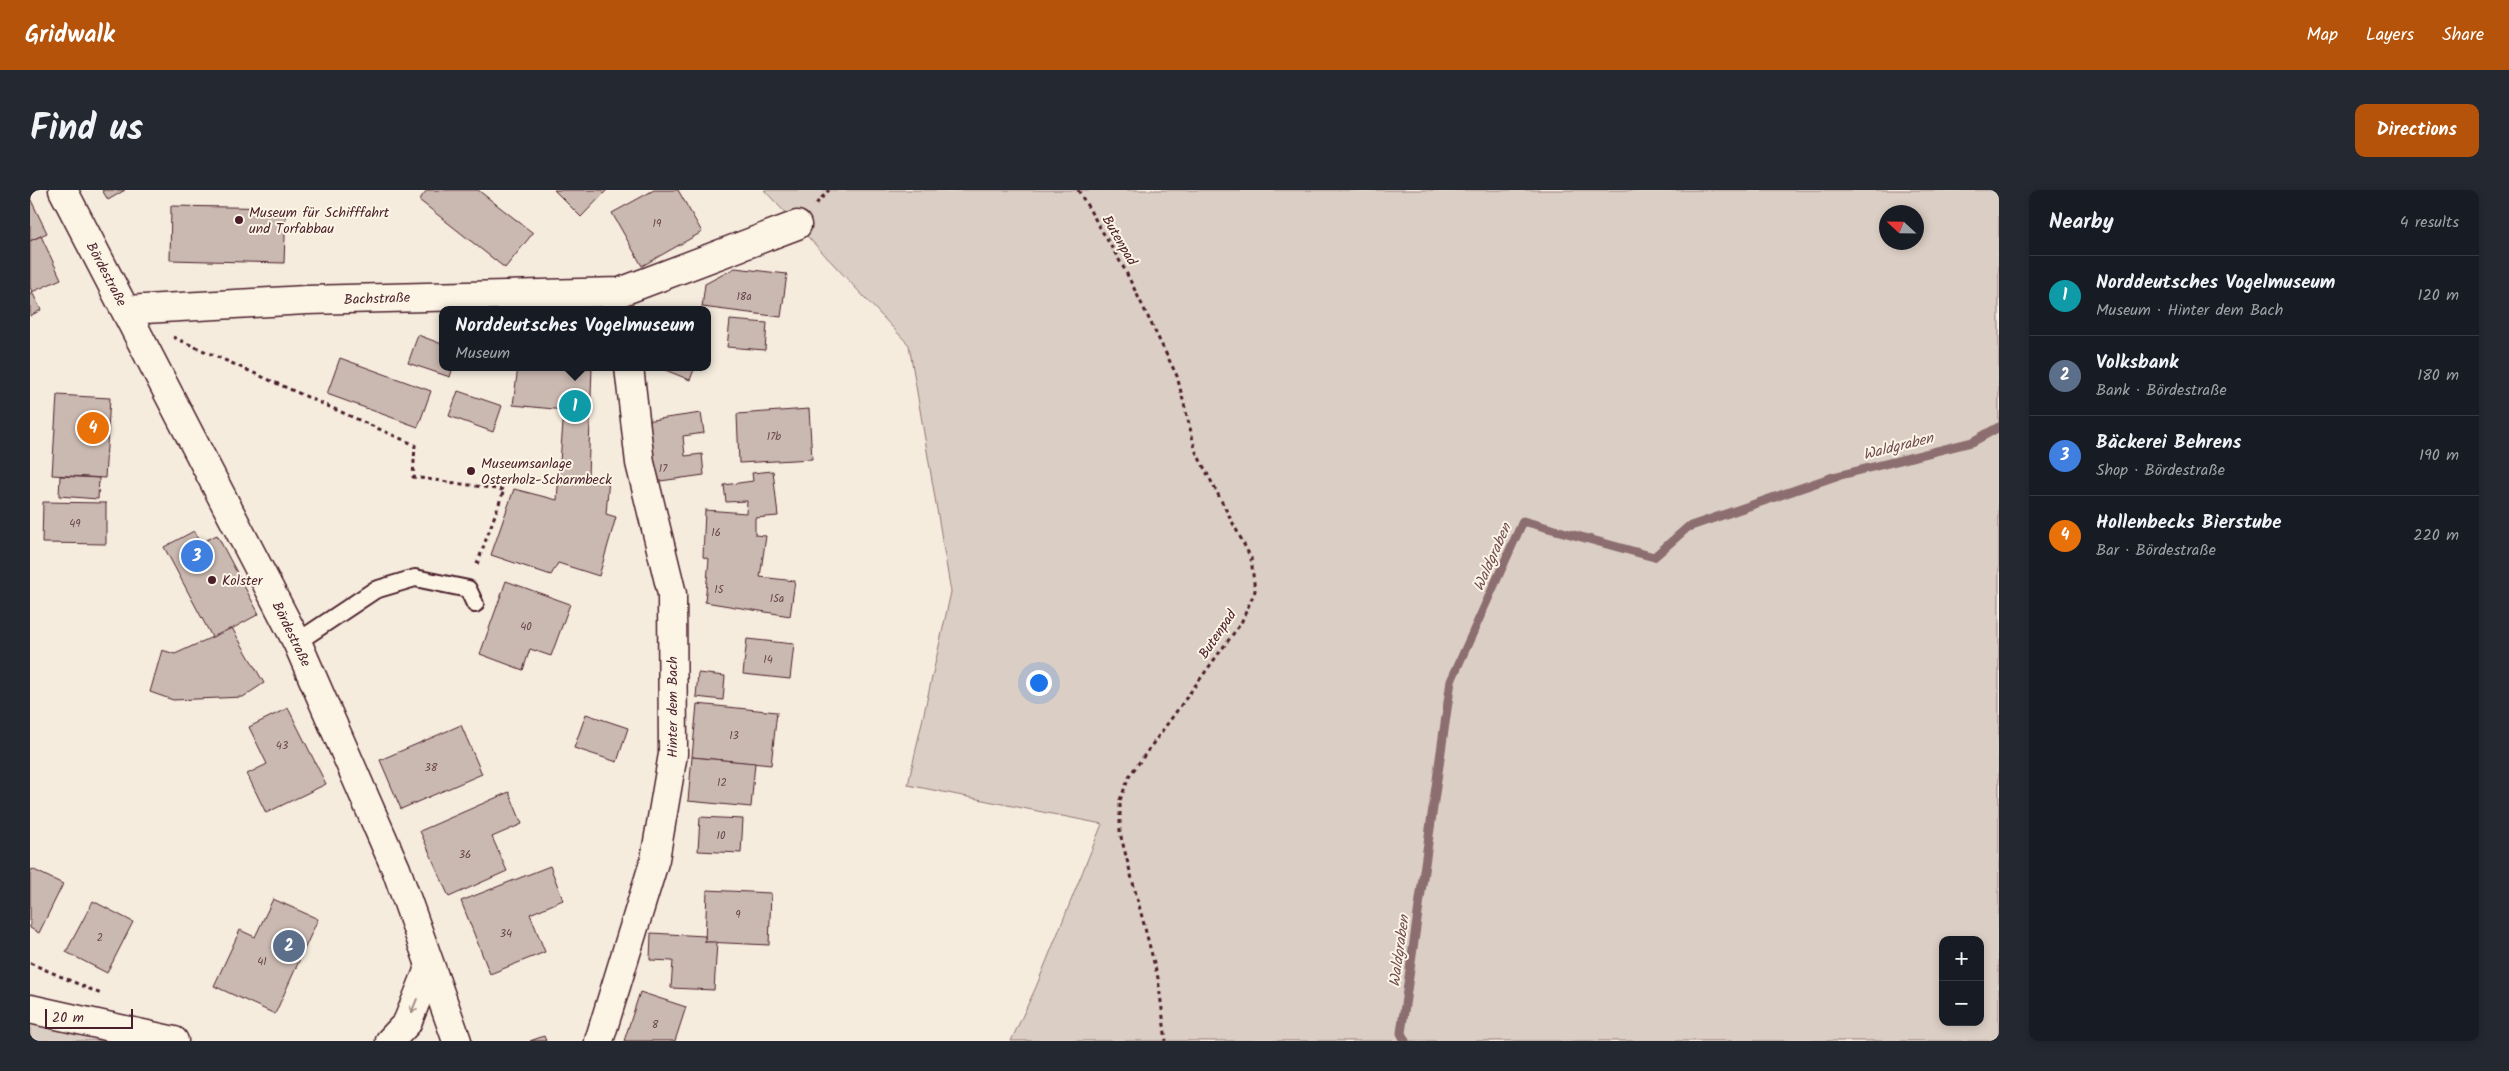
<!DOCTYPE html>
<html lang="en">
<head>
<meta charset="utf-8">
<style>
	:root { --surface:#171b24; --page:#242831; --text:#f1f3f6; --muted:#9ea1a6; --line:#363941; --accent:#b45309 }
	body { margin:0; font-family:Kalam,sans-serif; background:var(--page); color:var(--text) }
	.controls { position:absolute; right:15px; bottom:15px; display:grid; overflow:hidden; border-radius:10px; box-shadow:0 2px 8px #0003 }
	.controls button { width:45px; height:45px; display:grid; place-items:center; padding:0; border:0; border-bottom:1px solid var(--line); background:var(--surface); color:var(--text); font:25px sans-serif }
	.compass { position:absolute; left:1849px; top:15px; width:45px; height:45px; border-radius:50%; background:var(--surface); box-shadow:0 2px 8px #0003; rotate:292deg }
	.scale { position:absolute; left:15px; bottom:12px; width:88px; box-sizing:border-box; padding-left:5px; border:2px solid #4a1f2b; border-top:0; font-size:14px; line-height:18px; white-space:nowrap; color:#4a1f2b; -webkit-text-stroke:4px #fcf5e5; paint-order:stroke }
	.you { position:absolute; left:1008px; top:492px; width:18px; height:18px; margin:-12px; border:4px solid #fff; border-radius:50%; background:#1a73e8; box-shadow:0 0 0 8px #1a73e833 }
	.badge { display:grid; place-items:center; width:32px; height:32px; border-radius:50%; background:var(--accent); color:#fff; font-size:16px; font-weight:700 }
	.pin { position:absolute; translate:-50% -50%; border:2px solid #fff; box-shadow:0 1px 5px #0006 }
	.popup { position:absolute; left:409px; top:116px; width:272px; height:65px; box-sizing:border-box; display:grid; place-content:center; border-radius:10px; background:var(--surface); filter:drop-shadow(0 1px 4px #0005); font-size:16px; white-space:nowrap; color:var(--muted) }
	.popup b { font-size:19px; color:var(--text) }
	.popup::after { content:''; position:absolute; left:50%; top:100%; margin-left:-10px; border:10px solid transparent; border-top-color:var(--surface) }
	.list { margin:0; padding:0; list-style:none }
	h2 { display:flex; justify-content:space-between; align-items:center; height:65px; margin:0; padding:0 20px; font-size:21px }
	h2 small { font-size:16px; font-weight:400; color:var(--muted) }
	.list li { display:grid; grid-template-columns:32px 1fr auto; gap:15px; align-items:center; box-sizing:border-box; height:80px; padding:0 20px; border-top:1px solid var(--line) }
	.list b { display:block; font-size:19px; white-space:nowrap }
	.list p { margin:0; font-size:16px; white-space:nowrap; color:var(--muted) }
	.list em { font-size:16px; font-style:normal; color:var(--muted) }
	.map { position:relative; flex:none; width:1969px; height:851px; overflow:hidden; border-radius:10px }
	header { display:flex; align-items:center; gap:30px; box-sizing:border-box; height:70px; padding:0 25px; background:var(--accent); color:#fff }
	header strong { font-size:24px }
	nav { display:flex; gap:28px; margin-inline-start:auto; font-size:18px }
	.intro { display:flex; align-items:center; justify-content:space-between; box-sizing:border-box; height:120px; padding:0 30px }
	h1 { margin:0; font-size:35px }
	.button { padding:12px 22px; border-radius:10px; background:var(--accent); color:#fff; font-size:18px; font-weight:700 }
	main { display:flex; gap:30px; padding:0 30px }
	aside { flex:1; background:var(--surface); border-radius:10px; box-shadow:0 2px 8px #0003 }
	.map>svg:first-child { display:block }
	.green { fill:#dbcec4; stroke:#927678; fill-rule:evenodd }
	.lines { fill:none; stroke-linecap:round; stroke-linejoin:round }
	.stream { stroke:#8c6e70; stroke-width:9 }
	.building { fill:#cab9b1; stroke:#4a1f2b }
	.service-casing { stroke:#4a1f2b; stroke-width:20 }
	.minor-casing { stroke:#4a1f2b; stroke-width:31 }
	.tertiary-casing { stroke:#4a1f2b; stroke-width:31 }
	.path { stroke:#4a1f2b; stroke-width:3; stroke-dasharray:4 4; stroke-linecap:butt }
	.service { stroke:#fcf5e5; stroke-width:16 }
	.minor { stroke:#fcf5e5; stroke-width:28 }
	.tertiary { stroke:#fcf5e5; stroke-width:28 }
	.oneway { stroke:#a38a88 }
	.poi-dot { fill:#4a1f2b; stroke:#fcf5e5; stroke-width:2 }
	.labels { text-anchor:middle; stroke-width:4; stroke-linejoin:round; paint-order:stroke }
	.number-label { font-size:11px; fill:#6a464c }
	.poi-label { font-size:14px; fill:#4a1f2b; stroke:#fcf5e5; text-anchor:start }
	.street-label { font-size:14px; fill:#4a1f2b; stroke:#fcf5e5 }
	.water-label { font-size:15px; font-style:italic; fill:#704d53; stroke:#fcf5e5 }
</style>
</head>
<body>
<header>
<strong>Gridwalk</strong>
<nav><a>Map</a><a>Layers</a><a>Share</a></nav>
</header>
<div class="intro"><h1>Find us</h1><a class="button">Directions</a></div>
<main>
<div class="map">
<svg width="1969" height="851" viewBox="0 0 1969 851">
	<rect width="100%" height="100%" fill="#f5ecde"/>
	<filter id="ink" filterUnits="userSpaceOnUse"><feTurbulence type="fractalNoise" baseFrequency=".02" numOctaves="2"/><feDisplacementMap in="SourceGraphic" scale="10" xChannelSelector="R" yChannelSelector="G"/><feConvolveMatrix kernelMatrix="1 2 1 2 8 2 1 2 1" color-interpolation-filters="sRGB"/></filter>
	<g filter="url(#ink)">
		<!-- green -->
		<g class="green">
			<path d="M734,0H1969V851H981L1006,797L1072,634L878,595L921,402L879,155ZM1856,22H1886V52H1856ZM1913,750H1950V832H1913Z"/>
			<polygon points="0,832 83,851 0,851"/>
		</g>
		<g class="lines">
			<!-- stream -->
			<polyline class="stream" points="1375,851 1371,843 1421,491 1493,331 1624,367 1658,337 1803,287 1942,252 1969,237"/>
		</g>
		<!-- building -->
		<g class="building">
			<polygon points="72,0 95,0 78,10"/>
			<polygon points="397,0 448,0 503,43 475,78 389,10"/>
			<polygon points="524,0 577,0 551,27"/>
			<polygon points="624,0 648,0 672,42 612,76 582,23"/>
			<polygon points="0,8 17,43 0,51"/>
			<polygon points="141,16 256,18 254,73 140,70"/>
			<polygon points="11,46 31,89 2,102 0,97 0,51"/>
			<polygon points="705,78 757,84 751,127 672,117 675,94"/>
			<polygon points="2,102 11,120 0,126 0,103"/>
			<polygon points="700,130 737,133 735,160 697,157"/>
			<polygon points="388,145 412,154 412,177 423,177 420,187 378,173"/>
			<polygon points="310,168 401,201 388,237 297,204"/>
			<polygon points="488,177 562,178 558,286 579,288 576,324 586,327 569,386 528,373 521,385 461,365 484,299 527,310 534,220 483,215"/>
			<polygon points="628,177 665,177 660,190"/>
			<polygon points="428,201 472,216 463,242 419,226"/>
			<polygon points="27,205 80,208 75,288 22,285"/>
			<polygon points="779,219 782,269 709,273 707,224"/>
			<polygon points="671,223 674,243 653,246 655,266 672,264 674,285 623,292 615,231"/>
			<polygon points="743,281 748,326 725,328 725,345 736,346 730,387 765,391 760,426 675,412 679,369 673,367 675,320 716,323 717,311 696,312 694,295 723,291 722,283"/>
			<polygon points="30,286 69,288 68,309 29,306"/>
			<polygon points="13,312 76,313 76,354 12,353"/>
			<polygon points="164,341 170,353 187,345 229,424 183,449 134,357"/>
			<polygon points="476,391 540,414 521,466 500,459 493,480 450,464"/>
			<polygon points="202,438 234,493 213,507 143,510 120,502 132,460 145,464"/>
			<polygon points="717,449 764,454 760,489 713,484"/>
			<polygon points="668,483 695,486 693,510 666,507"/>
			<polygon points="667,514 747,522 741,575 662,567"/>
			<polygon points="258,518 296,594 236,623 217,584 237,574 219,537"/>
			<polygon points="556,524 598,538 587,572 544,558"/>
			<polygon points="431,535 452,584 371,619 350,570"/>
			<polygon points="662,567 725,573 721,617 658,611"/>
			<polygon points="479,602 492,634 462,647 477,681 419,707 390,641"/>
			<polygon points="670,627 713,629 711,663 668,661"/>
			<polygon points="520,676 533,710 500,724 515,762 460,784 431,711"/>
			<polygon points="2,679 33,694 9,743 0,738 0,683"/>
			<polygon points="677,700 741,703 739,755 675,752"/>
			<polygon points="243,709 288,729 245,824 184,796 210,740 225,747"/>
			<polygon points="63,711 103,732 77,783 36,762"/>
			<polygon points="621,743 675,746 675,752 687,752 684,800 641,798 643,771 620,770"/>
			<polygon points="610,802 656,817 645,851 594,851"/>
			<polygon points="514,846 516,851 500,851"/>
		</g>
		<g class="lines">
			<defs>
				<polyline id="service" points="267,452 345,400 385,388 438,399 445,414"/>
				<g id="minor">
					<polyline points="96,120 276,110 590,102 767,35"/>
					<polyline points="569,851 625,669 643,564 642,404 610,273 599,177"/>
				</g>
				<g id="tertiary">
					<polyline points="33,0 267,452 366,679 427,851"/>
					<polyline points="0,819 144,851"/>
					<polyline points="360,851 377,833 400,776"/>
				</g>
			</defs>
			<!-- service casing -->
			<use href="#service" class="service-casing"/>
			<!-- minor casing -->
			<use href="#minor" class="minor-casing"/>
			<!-- tertiary casing -->
			<use href="#tertiary" class="tertiary-casing"/>
			<!-- path -->
			<g class="path">
				<polyline points="1048,0 1095,80 1147,186 1166,262 1221,368 1225,401 1211,433 1100,585 1090,610 1090,643 1128,788 1136,851"/>
				<polyline points="786,14 799,0"/>
				<polyline points="143,147 385,255 383,287 474,300 446,377"/>
				<polyline points="0,773 71,804"/>
			</g>
			<!-- service -->
			<use href="#service" class="service"/>
			<!-- minor -->
			<use href="#minor" class="minor"/>
			<!-- tertiary -->
			<use href="#tertiary" class="tertiary"/>
		</g>
		<!-- one-way arrows -->
		<defs><path id="oneway-shaft" d="M-6 0H5M1.5-3L5.5 0L1.5 3" fill="none" stroke-width="1.6" stroke-linecap="round" stroke-linejoin="round" transform="scale(1.25)"/></defs>
		<use class="oneway" href="#oneway-shaft" transform="translate(384 816) rotate(112)"/>
	</g>
	<!-- markers -->
	<g class="poi-dot">
		<circle cx="209" cy="30" r="5"/>
		<circle cx="441" cy="281" r="5"/>
		<circle cx="182" cy="390" r="5"/>
	</g>
	<g class="labels">
		<!-- number labels -->
		<g class="number-label">
			<text x="627" y="37">19</text>
			<text x="714" y="110">18a</text>
			<text x="744" y="250">17b</text>
			<text x="633" y="282">17</text>
			<text x="45" y="337">49</text>
			<text x="686" y="346">16</text>
			<text x="689" y="403">15</text>
			<text x="747" y="412">15a</text>
			<text x="496" y="440">40</text>
			<text x="738" y="473">14</text>
			<text x="704" y="549">13</text>
			<text x="252" y="559">43</text>
			<text x="401" y="581">38</text>
			<text x="692" y="596">12</text>
			<text x="691" y="649">10</text>
			<text x="435" y="668">36</text>
			<text x="708" y="728">9</text>
			<text x="476" y="747">34</text>
			<text x="70" y="751">2</text>
			<text x="232" y="775">41</text>
			<text x="625" y="838">8</text>
		</g>
		<!-- poi labels -->
		<g class="poi-label">
			<text x="219" y="27">Museum für Schifffahrt<tspan x="219" dy="16">und Torfabbau</tspan></text>
			<text x="451" y="278">Museumsanlage<tspan x="451" dy="16">Osterholz-Scharmbeck</tspan></text>
			<text x="192" y="395">Kolster</text>
		</g>
		<!-- street labels -->
		<g class="street-label">
			<text transform="translate(1090 50) rotate(60)" y="5">Butenpad</text>
			<text transform="translate(77 84) rotate(62)" y="5">Bördestraße</text>
			<text transform="translate(347 108) rotate(-2)" y="5">Bachstraße</text>
			<text transform="translate(262 444) rotate(64)" y="5">Bördestraße</text>
			<text transform="translate(1187 444) rotate(-56)" y="5">Butenpad</text>
			<text transform="translate(642 517) rotate(-90)" y="5">Hinter dem Bach</text>
		</g>
		<!-- water labels -->
		<g class="water-label">
			<text transform="translate(1868 256) rotate(-14)" y="5">Waldgraben</text>
			<text transform="translate(1462 367) rotate(-66)" y="5">Waldgraben</text>
			<text transform="translate(1369 761) rotate(-82)" y="5">Waldgraben</text>
		</g>
	</g>
</svg>
<div class="controls">
<button>+</button>
<button>−</button>
</div>
<svg class="compass" viewBox="-18 -18 36 36"><path d="M0-13l5 13h-10z" fill="#e53935"/><path d="M0 13l5-13h-10z" fill="#9ea1a6"/></svg>
<div class="scale">20 m</div>
<div class="you"></div>
<div class="pin badge" style="left:545px;top:216px;background:#0f9aa8">1</div>
<div class="popup"><b>Norddeutsches Vogelmuseum</b>Museum</div>
<div class="pin badge" style="left:259px;top:756px;background:#5c6f8a">2</div>
<div class="pin badge" style="left:167px;top:366px;background:#3f7fe0">3</div>
<div class="pin badge" style="left:63px;top:238px;background:#e8710a">4</div>
</div>
<aside>
<h2>Nearby<small>4 results</small></h2>
<ul class="list">
<li><span class="badge" style="background:#0f9aa8">1</span><div><b>Norddeutsches Vogelmuseum</b><p>Museum · Hinter dem Bach</p></div><em>120 m</em></li>
<li><span class="badge" style="background:#5c6f8a">2</span><div><b>Volksbank</b><p>Bank · Bördestraße</p></div><em>180 m</em></li>
<li><span class="badge" style="background:#3f7fe0">3</span><div><b>Bäckerei Behrens</b><p>Shop · Bördestraße</p></div><em>190 m</em></li>
<li><span class="badge" style="background:#e8710a">4</span><div><b>Hollenbecks Bierstube</b><p>Bar · Bördestraße</p></div><em>220 m</em></li>
</ul>
</aside>
</main>
</body>
</html>
